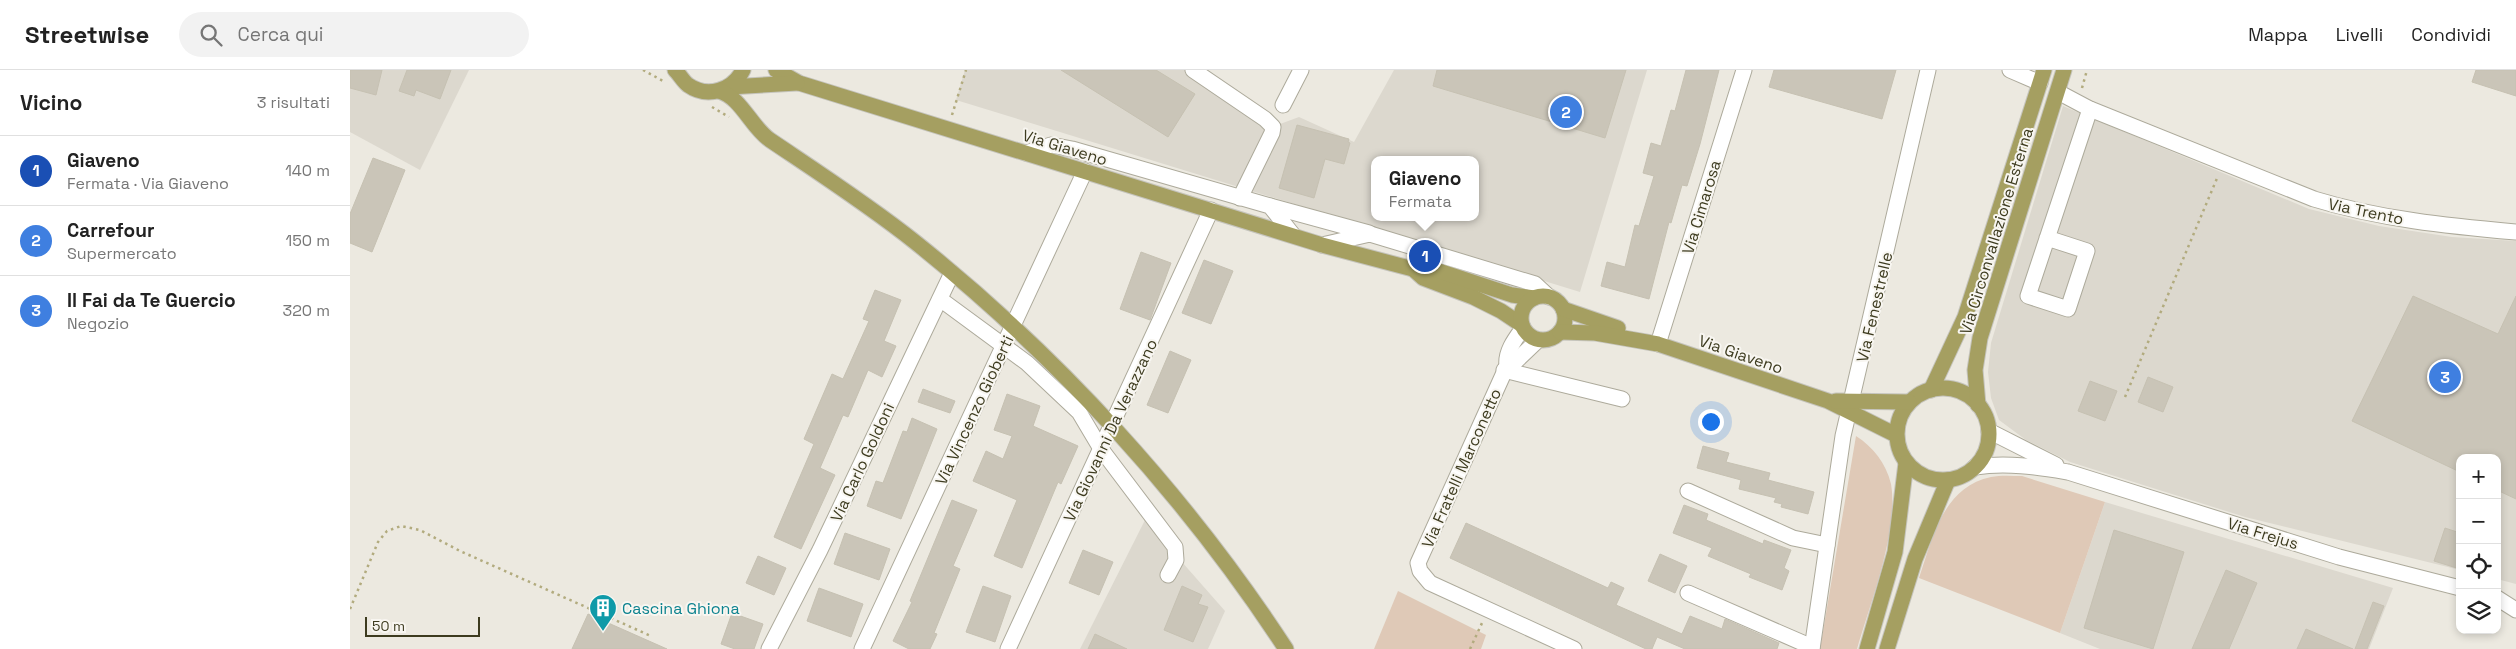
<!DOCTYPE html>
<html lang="it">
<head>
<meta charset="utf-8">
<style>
	:root { --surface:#fff; --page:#f2f2f2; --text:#222; --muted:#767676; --line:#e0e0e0; --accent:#d93025 }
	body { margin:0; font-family:"Space Grotesk",sans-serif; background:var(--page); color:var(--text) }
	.controls { position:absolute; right:15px; bottom:15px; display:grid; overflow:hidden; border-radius:10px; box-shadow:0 2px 8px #0003 }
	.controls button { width:45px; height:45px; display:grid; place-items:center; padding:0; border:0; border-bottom:1px solid var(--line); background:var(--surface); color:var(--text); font:25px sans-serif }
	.scale { position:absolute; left:15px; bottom:12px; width:115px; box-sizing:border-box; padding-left:5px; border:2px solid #3d3b1f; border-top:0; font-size:14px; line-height:18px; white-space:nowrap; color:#3d3b1f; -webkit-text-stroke:4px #f8f6f1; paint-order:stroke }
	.you { position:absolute; left:1360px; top:351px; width:18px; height:18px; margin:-12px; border:4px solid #fff; border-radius:50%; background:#1a73e8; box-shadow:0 0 0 8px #1a73e833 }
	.badge { display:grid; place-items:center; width:32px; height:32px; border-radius:50%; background:var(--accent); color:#fff; font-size:16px; font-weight:700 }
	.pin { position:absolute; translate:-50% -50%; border:2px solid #fff; box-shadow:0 1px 5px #0006 }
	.popup { position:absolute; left:1021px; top:86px; width:108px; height:65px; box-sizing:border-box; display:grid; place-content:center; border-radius:10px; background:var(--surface); filter:drop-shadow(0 1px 4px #0005); font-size:16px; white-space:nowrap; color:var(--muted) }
	.popup b { font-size:19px; color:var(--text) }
	.popup::after { content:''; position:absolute; left:50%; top:100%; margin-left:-10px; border:10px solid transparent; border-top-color:var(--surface) }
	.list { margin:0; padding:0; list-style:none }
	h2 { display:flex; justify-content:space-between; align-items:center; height:65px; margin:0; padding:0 20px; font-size:21px }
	h2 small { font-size:16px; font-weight:400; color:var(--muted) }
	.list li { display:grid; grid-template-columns:32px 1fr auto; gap:15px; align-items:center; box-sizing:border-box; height:70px; padding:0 20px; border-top:1px solid var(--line) }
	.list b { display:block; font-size:19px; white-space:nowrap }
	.list p { margin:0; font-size:16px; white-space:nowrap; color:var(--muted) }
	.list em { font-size:16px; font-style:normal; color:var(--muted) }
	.icon { flex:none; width:28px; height:28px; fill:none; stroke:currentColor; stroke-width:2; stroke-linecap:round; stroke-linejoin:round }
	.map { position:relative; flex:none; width:2166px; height:579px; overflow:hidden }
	header { display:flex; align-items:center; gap:30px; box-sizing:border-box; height:70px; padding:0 25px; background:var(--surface); border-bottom:1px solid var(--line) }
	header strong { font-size:24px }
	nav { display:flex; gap:28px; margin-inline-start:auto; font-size:18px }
	.search { width:350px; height:45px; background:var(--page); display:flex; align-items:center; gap:12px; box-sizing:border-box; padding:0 18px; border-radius:28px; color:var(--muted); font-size:19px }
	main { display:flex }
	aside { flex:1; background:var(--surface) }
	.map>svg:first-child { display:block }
	.built { fill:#dcd8ce; fill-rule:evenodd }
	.green { fill:#dfc9b7 }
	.building { fill:#cac5b8; stroke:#c6c1b2 }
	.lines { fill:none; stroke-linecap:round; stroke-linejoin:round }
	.minor-casing { stroke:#adaa9b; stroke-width:17 }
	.major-casing { stroke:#c5c4bc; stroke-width:17 }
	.path { stroke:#b2ab7e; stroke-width:2.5; stroke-dasharray:2.5 4; stroke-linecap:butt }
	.minor { stroke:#fff; stroke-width:15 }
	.major { stroke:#a59f61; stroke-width:15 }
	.labels { text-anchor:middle; stroke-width:4; stroke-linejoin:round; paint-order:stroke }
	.street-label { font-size:16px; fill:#3d3b1f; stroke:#f8f6f1 }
	.culture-label { font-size:16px; fill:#0d838f; stroke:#f8f6f1; text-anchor:start }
</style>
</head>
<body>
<header>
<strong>Streetwise</strong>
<div class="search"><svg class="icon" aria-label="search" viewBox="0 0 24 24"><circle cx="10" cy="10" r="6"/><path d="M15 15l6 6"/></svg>Cerca qui</div>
<nav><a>Mappa</a><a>Livelli</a><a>Condividi</a></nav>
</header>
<main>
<aside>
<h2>Vicino<small>3 risultati</small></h2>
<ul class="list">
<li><span class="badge" style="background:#1a4fb4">1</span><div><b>Giaveno</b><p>Fermata · Via Giaveno</p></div><em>140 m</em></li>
<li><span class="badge" style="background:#3f7fe0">2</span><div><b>Carrefour</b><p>Supermercato</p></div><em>150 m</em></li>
<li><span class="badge" style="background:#3f7fe0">3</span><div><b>Il Fai da Te Guercio</b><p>Negozio</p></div><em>320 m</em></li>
</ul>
</aside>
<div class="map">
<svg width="2166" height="579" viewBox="0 0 2166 579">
	<rect width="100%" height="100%" fill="#ece9e0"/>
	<!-- built -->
	<g class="built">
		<polygon points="0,0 119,0 70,100 0,62"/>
		<path d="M615,0H842L922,57L949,47L1004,72L1044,0H1297L1230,222L606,30ZM1025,90H1125V147H1025Z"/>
		<polygon points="1713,36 1959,139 2029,156 2102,167 2166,171 2166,514 2147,509 2147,388 2110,388 2110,500 1895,447 1720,392 1676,370 1649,350 1641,328 1638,302 1641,273"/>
		<polygon points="1755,432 2043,518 2019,579 1750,579 1710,563"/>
		<polygon points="795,450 875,541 858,579 730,579"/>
	</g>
	<!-- green -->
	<g class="green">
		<path d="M1506,366C1523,377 1536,393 1541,414C1549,460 1520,534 1507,579H1470Z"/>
		<path d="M1672,406L1755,432L1710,563L1569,508C1583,467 1593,417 1641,407C1651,405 1662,406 1672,406Z"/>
		<polygon points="1048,521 1136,565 1131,579 1024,579"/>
	</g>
	<!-- building -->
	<g class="building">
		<polygon points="0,0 32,0 26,25 0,18"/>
		<polygon points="57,0 101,0 90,29 66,20 64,26 49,21"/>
		<polygon points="711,0 806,0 845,24 818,67"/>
		<polygon points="1087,0 1276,0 1255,68 1083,16"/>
		<polygon points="1336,0 1369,0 1350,74 1337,116 1332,115 1321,153 1319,152 1299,229 1251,216 1257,192 1275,197 1285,155 1289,156 1304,106 1293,103 1301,73 1311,76 1321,40 1325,41"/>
		<polygon points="1424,0 1546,0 1532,49 1419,17"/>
		<polygon points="2126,0 2166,0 2166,26 2122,12"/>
		<polygon points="947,55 999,69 998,72 1000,73 994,94 975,89 964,128 929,118"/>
		<polygon points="23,88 55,100 22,182 0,173 0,144"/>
		<polygon points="791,182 821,193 800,250 770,239"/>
		<polygon points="854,190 883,201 861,254 832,243"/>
		<polygon points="525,220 551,230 534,271 546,276 532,307 518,300 498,347 493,345 470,398 485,405 451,479 424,467 464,374 454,369 482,304 493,309 519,251 513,249"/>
		<polygon points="2063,226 2148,264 2166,226 2166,429 2147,420 2147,388 2110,388 2110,402 2002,351"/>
		<polygon points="820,281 841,290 818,343 797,335"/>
		<polygon points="1798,307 1823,317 1813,342 1788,332"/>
		<polygon points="1740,311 1767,321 1755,351 1728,341"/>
		<polygon points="573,319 605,331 600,343 568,332"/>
		<polygon points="657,324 690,336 683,356 728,376 711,414 708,412 672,498 644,486 667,430 623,411 636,381 653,389 662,366 644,360"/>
		<polygon points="562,348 587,359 551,449 517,436 526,411 533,413 553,361 557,362"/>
		<polygon points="1353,376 1379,383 1376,392 1420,403 1418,410 1464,422 1458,444 1431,437 1432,434 1424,432 1426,428 1389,419 1391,410 1347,398"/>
		<polygon points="602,430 627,440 603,496 610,499 584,563 587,564 580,579 559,579 543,571 562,532 560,531"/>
		<polygon points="1334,435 1358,444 1356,450 1413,474 1414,470 1441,480 1434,498 1439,501 1432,520 1399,507 1401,504 1358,486 1362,478 1323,463"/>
		<polygon points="1116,453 1258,518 1261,512 1274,518 1266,535 1332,564 1340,546 1372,559 1375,549 1429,573 1427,579 1335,579 1307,567 1302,579 1296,579 1100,488"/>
		<polygon points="2095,458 2110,463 2110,499 2084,491"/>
		<polygon points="1764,460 1834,482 1803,579 1734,558"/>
		<polygon points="495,463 540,479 529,510 484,494"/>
		<polygon points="733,480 763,492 749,525 719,513"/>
		<polygon points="1310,484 1337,496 1325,523 1298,511"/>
		<polygon points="408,486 436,498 424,525 396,513"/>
		<polygon points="1876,500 1907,513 1879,579 1842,579"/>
		<polygon points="633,516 661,526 645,572 616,562"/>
		<polygon points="832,516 852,525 848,534 858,537 843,572 814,560"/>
		<polygon points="469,518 513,534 501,567 457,551"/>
		<polygon points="2023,532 2034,536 2017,579 2005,579"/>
		<polygon points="382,543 413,554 404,579 385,579 371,574"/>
		<polygon points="238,544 317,579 222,579"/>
		<polygon points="1956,559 2003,579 1947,579"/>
		<polygon points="745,564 777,579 738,579"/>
	</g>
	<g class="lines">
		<defs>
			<g id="minor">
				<polyline points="843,0 915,49 923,57 922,63 890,128"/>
				<polyline points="1660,0 1690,13"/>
				<path d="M1708,22L1740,39L1964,129C2029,149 2098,156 2166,162"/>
				<polyline points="933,35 951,0"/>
				<polyline points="676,83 701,75 722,79 920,136 943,165"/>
				<polyline points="920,136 1019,163"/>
				<polyline points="1697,168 1737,181 1718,239 1678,226 1740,39"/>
				<polyline points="972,175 1020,164 1185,214 1199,227"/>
				<polyline points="590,229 677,293 729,342 751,379 825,477 826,490 818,505"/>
				<path d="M1173,258C1165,269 1155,282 1157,296L1068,493L1070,501L1080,513L1224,579"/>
				<polyline points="1308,274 1394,0"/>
				<polyline points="1157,296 1164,293 1188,270"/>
				<polyline points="1154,300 1272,329"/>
				<polyline points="1639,361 1706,395"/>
				<path d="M1625,397C1657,392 1687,397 1718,402L1989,487L2110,518"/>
				<polyline points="1338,421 1443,468 1477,475"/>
				<polyline points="1338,523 1462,577"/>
				<polyline points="2147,528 2166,540"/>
				<polyline points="419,579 470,480 602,203"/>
				<polyline points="512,579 735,101"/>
				<polyline points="658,579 861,140"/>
				<polyline points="1462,579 1493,366 1578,0"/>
			</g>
			<g id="major">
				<path d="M325,0C330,5 333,11 338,15C358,29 383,20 393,0"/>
				<polyline points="426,0 449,13 972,175 1063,199 1073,208 1123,227 1151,241 1172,255"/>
				<polyline points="379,17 447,13"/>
				<path d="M369,21C391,27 401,57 420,70C469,103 520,136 565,172C708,286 836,426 936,579"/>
				<polyline points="1063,199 1077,197 1162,225 1184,228"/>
				<circle cx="1193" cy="248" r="22"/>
				<polyline points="1213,239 1268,258"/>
				<polyline points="1210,262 1245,263 1308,274 1478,331 1546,365"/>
				<circle cx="1593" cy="364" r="46"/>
				<polyline points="1581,320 1615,247 1694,0"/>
				<polyline points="1486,331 1559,332"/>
				<polyline points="1628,335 1625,300 1630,268 1714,0"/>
				<polyline points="1517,579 1545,482 1556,393"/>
				<polyline points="1537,579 1565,489 1598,410"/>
			</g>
		</defs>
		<!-- minor casing -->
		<use href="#minor" class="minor-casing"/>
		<!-- major casing -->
		<use href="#major" class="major-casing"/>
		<!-- path -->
		<g class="path">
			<polyline points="293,0 313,11"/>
			<polyline points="1732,18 1737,0"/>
			<polyline points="362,37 379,47"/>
			<polyline points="602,45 616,0"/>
			<polyline points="1775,327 1868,106"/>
			<polyline points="0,539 28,472 37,461 51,456 70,460 110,481 301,566"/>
			<polyline points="1120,579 1132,553"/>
		</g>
		<!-- minor -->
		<use href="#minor" class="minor"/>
		<!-- major -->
		<use href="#major" class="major"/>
	</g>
	<!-- icons -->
	<defs>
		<symbol id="building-pin" viewBox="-11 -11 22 30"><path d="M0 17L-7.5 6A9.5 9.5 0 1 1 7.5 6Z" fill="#0f9aa8" stroke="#f8f6f1"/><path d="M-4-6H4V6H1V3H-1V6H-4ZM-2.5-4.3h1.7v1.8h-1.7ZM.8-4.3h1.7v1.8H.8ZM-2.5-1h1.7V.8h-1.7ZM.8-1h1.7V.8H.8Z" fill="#fff"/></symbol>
	</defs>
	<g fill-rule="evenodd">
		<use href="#building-pin" x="237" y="522" width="32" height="43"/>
	</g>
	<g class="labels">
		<!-- street labels -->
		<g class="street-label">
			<text transform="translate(715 77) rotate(17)" y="6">Via Giaveno</text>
			<text transform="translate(1351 137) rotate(-73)" y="6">Via Cimarosa</text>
			<text transform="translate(2016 141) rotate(12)" y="6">Via Trento</text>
			<text transform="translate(1646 161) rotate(-73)" y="6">Via Circonvallazione Esterna</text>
			<text transform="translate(1524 237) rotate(-77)" y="6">Via Fenestrelle</text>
			<text transform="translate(1391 284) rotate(19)" y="6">Via Giaveno</text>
			<text transform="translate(624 340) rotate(-65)" y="6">Via Vincenzo Gioberti</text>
			<text transform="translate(760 360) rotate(-65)" y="6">Via Giovanni Da Verazzano</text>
			<text transform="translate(512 392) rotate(-65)" y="6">Via Carlo Goldoni</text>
			<text transform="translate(1111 398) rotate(-66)" y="6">Via Fratelli Marconetto</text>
			<text transform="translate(1913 463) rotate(17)" y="6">Via Frejus</text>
		</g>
		<!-- culture labels -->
		<g class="culture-label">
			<text x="272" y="544">Cascina Ghiona</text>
		</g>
	</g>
</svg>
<div class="controls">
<button>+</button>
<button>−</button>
<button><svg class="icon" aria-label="locate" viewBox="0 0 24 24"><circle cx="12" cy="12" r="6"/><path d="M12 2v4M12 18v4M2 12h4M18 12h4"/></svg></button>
<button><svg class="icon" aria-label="layers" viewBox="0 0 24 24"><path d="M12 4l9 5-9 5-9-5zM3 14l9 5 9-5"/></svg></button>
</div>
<div class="scale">50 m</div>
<div class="you"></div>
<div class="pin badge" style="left:1075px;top:186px;background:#1a4fb4">1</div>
<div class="popup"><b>Giaveno</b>Fermata</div>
<div class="pin badge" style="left:1216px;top:42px;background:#3f7fe0">2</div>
<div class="pin badge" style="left:2095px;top:307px;background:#3f7fe0">3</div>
</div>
</main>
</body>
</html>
